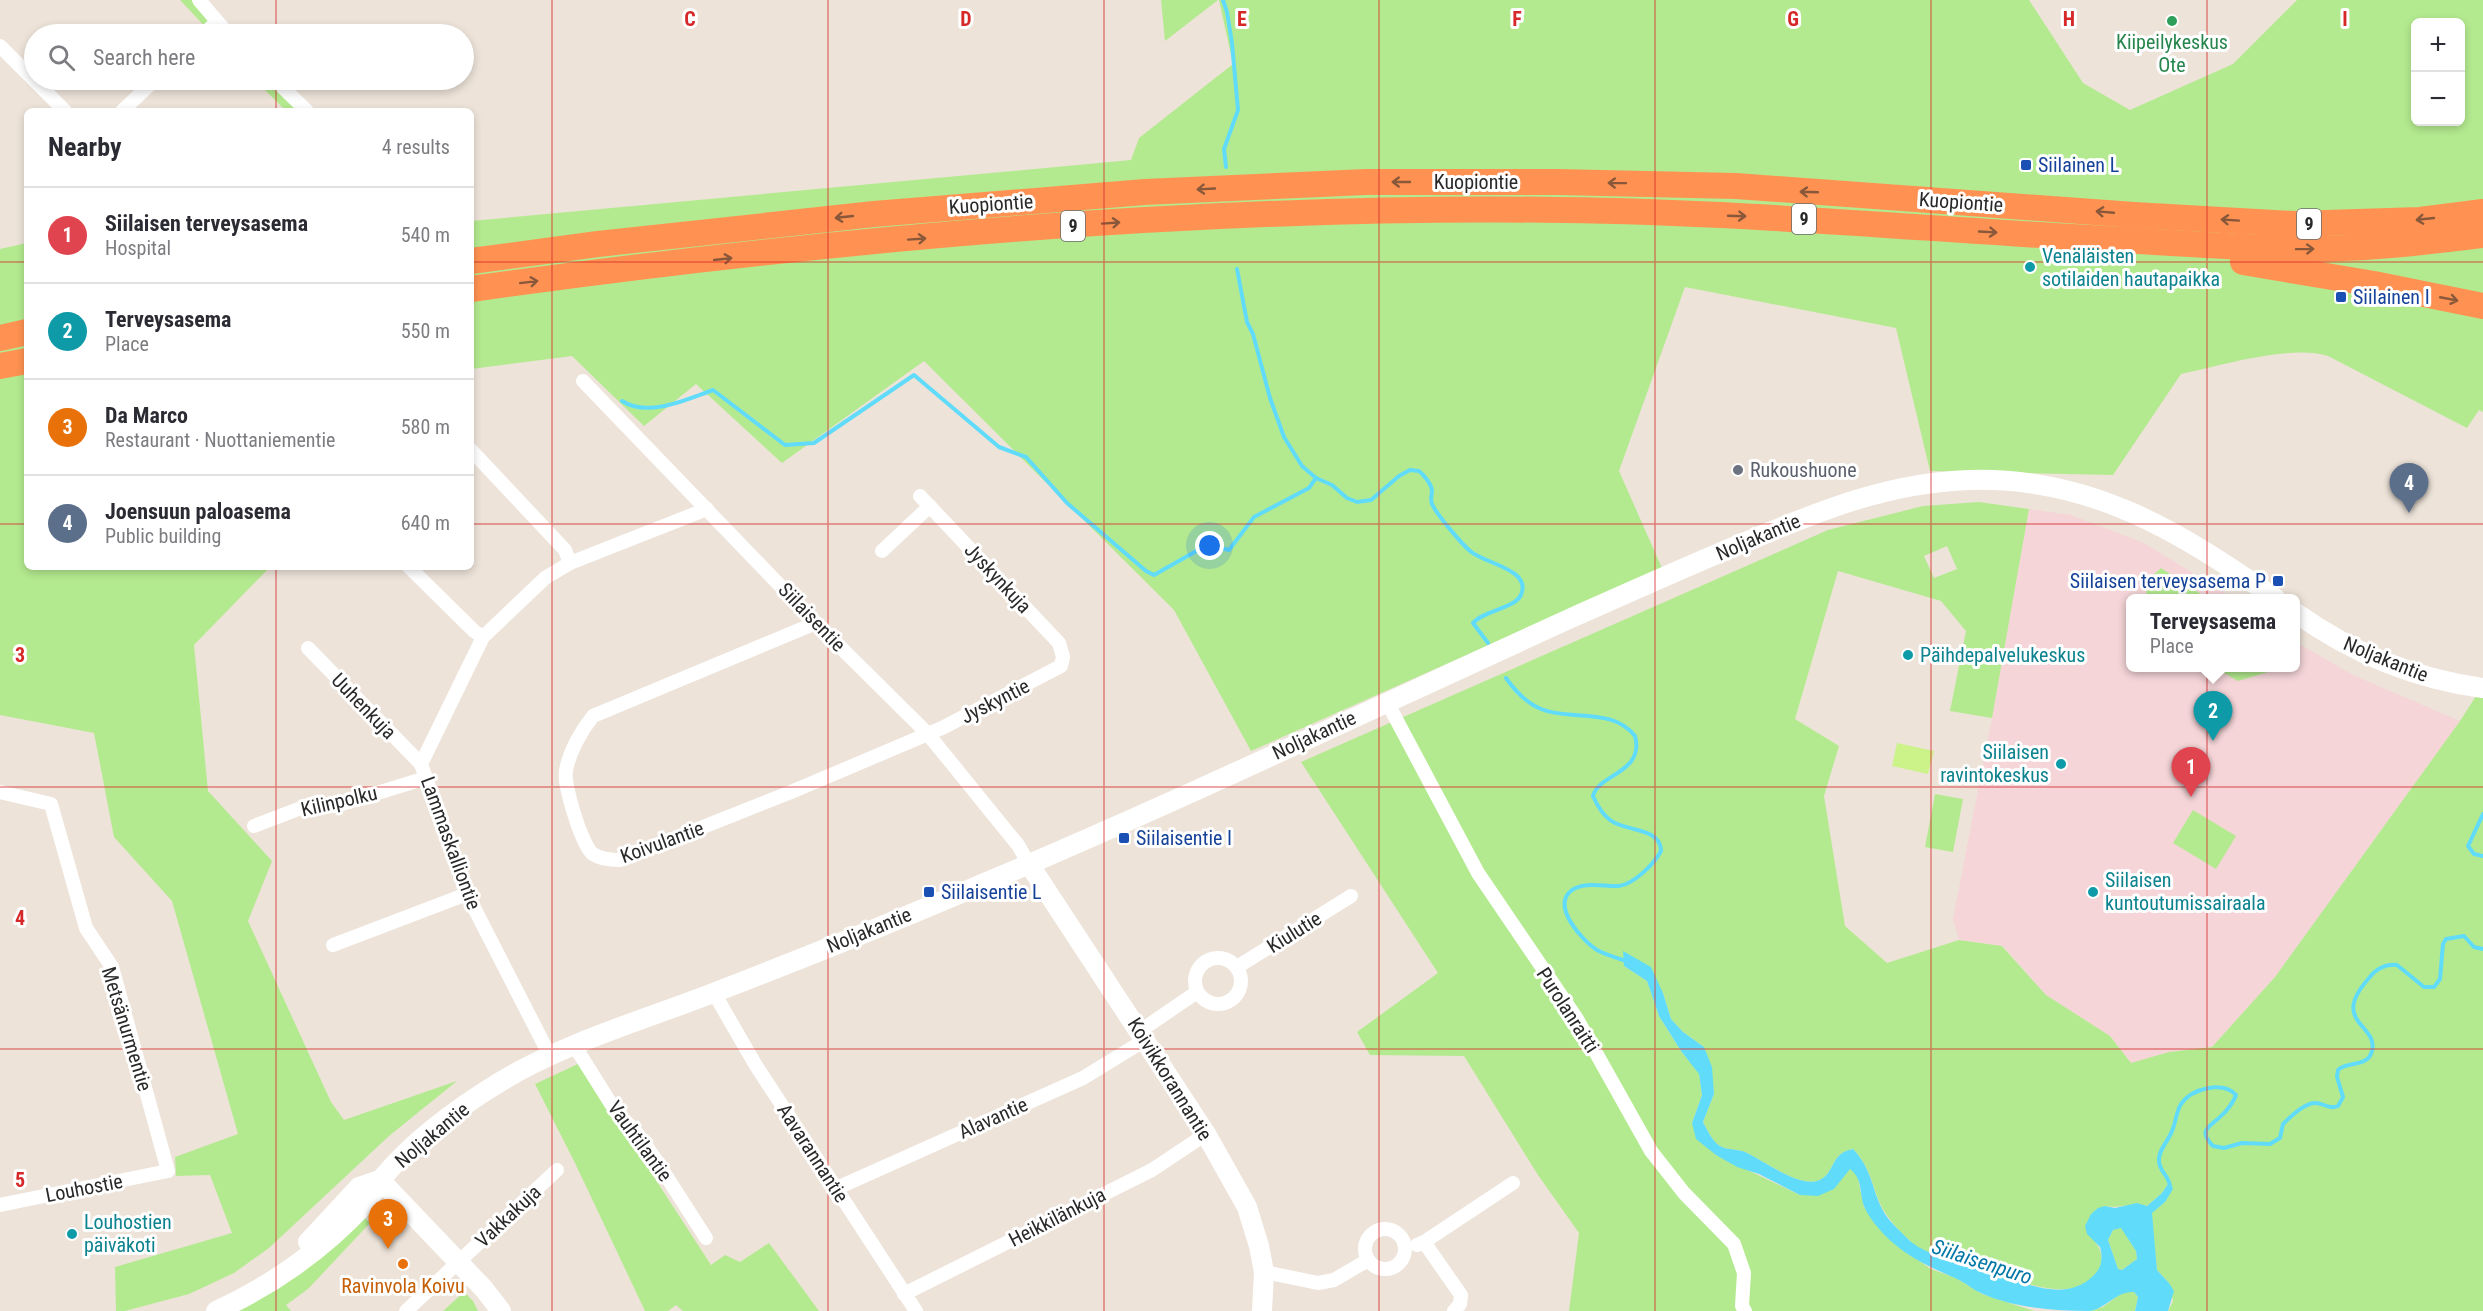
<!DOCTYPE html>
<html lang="en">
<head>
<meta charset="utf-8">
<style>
	:root { --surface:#fff; --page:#f2f2f3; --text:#2b2b33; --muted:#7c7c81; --line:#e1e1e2; --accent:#3466ff }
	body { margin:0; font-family:"Roboto Condensed",sans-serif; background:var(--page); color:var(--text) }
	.controls { position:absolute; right:18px; top:18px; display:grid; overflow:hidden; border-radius:9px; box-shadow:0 3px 9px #0003 }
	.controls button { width:54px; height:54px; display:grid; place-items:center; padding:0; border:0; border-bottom:2px solid var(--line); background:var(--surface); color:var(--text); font:30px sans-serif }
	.you { position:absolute; left:1210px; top:546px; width:21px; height:21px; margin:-15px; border:4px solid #fff; border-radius:50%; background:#1a73e8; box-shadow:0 0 0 9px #1a73e833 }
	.badge { display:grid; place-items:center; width:39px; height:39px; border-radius:50%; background:var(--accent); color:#fff; font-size:20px; font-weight:700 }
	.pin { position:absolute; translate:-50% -50px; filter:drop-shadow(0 2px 3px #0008) }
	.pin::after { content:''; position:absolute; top:32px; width:21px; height:18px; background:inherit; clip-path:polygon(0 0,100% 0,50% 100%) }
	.popup { position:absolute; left:2126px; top:594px; width:174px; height:78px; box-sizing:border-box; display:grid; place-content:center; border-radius:9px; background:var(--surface); filter:drop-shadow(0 2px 4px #0005); font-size:20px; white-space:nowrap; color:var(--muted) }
	.popup b { font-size:22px; color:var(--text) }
	.popup::after { content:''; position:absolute; left:50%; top:100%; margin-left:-12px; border:12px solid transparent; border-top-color:var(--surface) }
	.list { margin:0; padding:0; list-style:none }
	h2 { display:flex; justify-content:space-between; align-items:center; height:78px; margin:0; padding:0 24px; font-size:26px }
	h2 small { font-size:20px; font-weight:400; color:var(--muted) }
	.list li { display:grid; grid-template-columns:39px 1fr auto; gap:18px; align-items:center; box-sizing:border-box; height:96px; padding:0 24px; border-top:2px solid var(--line) }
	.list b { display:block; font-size:22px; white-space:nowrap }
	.list p { margin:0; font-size:20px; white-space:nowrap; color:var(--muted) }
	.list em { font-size:20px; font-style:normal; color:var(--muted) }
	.icon { flex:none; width:33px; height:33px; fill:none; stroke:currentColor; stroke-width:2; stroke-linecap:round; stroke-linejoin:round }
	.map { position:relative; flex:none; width:2483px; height:1311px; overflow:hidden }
	.search { position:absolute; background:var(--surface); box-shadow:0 3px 9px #0003; left:24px; top:24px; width:450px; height:66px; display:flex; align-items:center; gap:15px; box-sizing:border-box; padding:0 21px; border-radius:33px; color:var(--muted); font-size:22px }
	.panel { position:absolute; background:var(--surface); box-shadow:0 3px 9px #0003; left:24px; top:108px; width:450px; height:462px; border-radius:9px }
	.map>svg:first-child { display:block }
	.medical { fill:#f5d5d8 }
	.green { fill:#b4ea8f; fill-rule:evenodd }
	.pitch { fill:#ccf28a }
	.water { fill:#61dbfa; fill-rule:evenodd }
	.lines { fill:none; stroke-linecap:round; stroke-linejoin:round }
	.stream { stroke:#61dbfa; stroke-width:4 }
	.street { stroke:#fff; stroke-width:14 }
	.secondary { stroke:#fff; stroke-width:20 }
	.highway { stroke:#ff9252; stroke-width:26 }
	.oneway { stroke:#89583b }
	.grid { fill:none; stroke:#d62828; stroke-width:1.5; stroke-opacity:0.55 }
	.leisure-dot { fill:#2e9e5b; stroke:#fff; stroke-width:2 }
	.transit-dot { fill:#1a4fb4; stroke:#fff; stroke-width:2 }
	.culture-dot { fill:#0f9aa8; stroke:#fff; stroke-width:2 }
	.worship-dot { fill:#6b7280; stroke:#fff; stroke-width:2 }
	.food-dot { fill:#e8710a; stroke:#fff; stroke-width:2 }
	.labels { text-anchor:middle; stroke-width:6; stroke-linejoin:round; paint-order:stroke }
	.shield { fill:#fff; stroke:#696969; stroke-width:1.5 }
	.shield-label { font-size:18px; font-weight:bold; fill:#292929 }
	.leisure-label { font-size:20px; fill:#27864d; stroke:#fff }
	.transit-label { font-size:20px; fill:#164399; stroke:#fff; text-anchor:start }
	.street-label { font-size:20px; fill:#292929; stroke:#fff }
	.culture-label { font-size:20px; fill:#0d838f; stroke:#fff; text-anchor:start }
	.worship-label { font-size:20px; fill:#5b616d; stroke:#fff; text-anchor:start }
	.food-label { font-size:20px; fill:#c56008; stroke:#fff }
	.water-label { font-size:21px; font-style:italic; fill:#0077a6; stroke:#fff }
	.grid-label { font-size:20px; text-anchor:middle; font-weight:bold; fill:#d62828; stroke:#fff; stroke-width:6; stroke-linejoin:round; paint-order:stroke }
</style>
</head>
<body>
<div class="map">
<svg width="2483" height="1311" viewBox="0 0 2483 1311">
	<rect width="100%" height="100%" fill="#ede3d9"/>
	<!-- medical -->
	<polygon class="medical" points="2029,509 2071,515 2144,543 2233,598 2130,598 2130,668 2296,668 2296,642 2353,675 2460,721 2275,977 2212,1047 2169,1052 2131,1063 2110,1036 2046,995 2003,946 1959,940 1953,919 1992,718"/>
	<!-- green -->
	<g class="green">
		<polygon points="180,0 199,0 228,34 212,34"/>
		<polygon points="1161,0 1218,0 1165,41"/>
		<path d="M1219,0H2029L2083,83L2130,110L2233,64L2297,0H2483V412L2479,410L2467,428L2328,356C2291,344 2220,366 2181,374L2113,475L1930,471L1896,328L1685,287L1619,471L1662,568L1251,751L1174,610L924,361L782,463L696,384L644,426L572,356L471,369V221L1131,160L1139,138L1233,64ZM2416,22H2460V122H2416Z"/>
		<polygon points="255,80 275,80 307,111 286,111"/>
		<polygon points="27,243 27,567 270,567 194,645 208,791 272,861 248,921 331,1102 344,1120 457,1081 389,1136 269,1248 234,1273 189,1294 125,1311 116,1311 115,1267 232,1233 210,1175 176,1176 175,1157 238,1134 172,901 114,837 94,733 0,715 0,249"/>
		<path d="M1979,502L2029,509L1992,718L1950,711L1966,631L1941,601L1838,571L1795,719L1839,746L1824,796L1845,926L1887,963L1959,940L2002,946L2046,995L2110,1036L2131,1063L2169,1052L2212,1047L2275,977L2460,721L2483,685V1311H2168L2173,1301L2169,1283L2157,1270L2151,1213L2165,1202L2170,1181L2162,1193L2147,1206C2131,1202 2120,1209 2105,1206L2095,1242C2102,1250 2104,1262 2098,1271C2074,1311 2003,1274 1970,1264C1956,1259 1939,1258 1926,1252C1911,1245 1895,1227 1886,1214C1871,1192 1875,1172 1853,1149C1829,1153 1836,1175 1817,1181C1796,1186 1763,1160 1745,1152C1738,1149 1729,1150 1722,1147C1713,1143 1708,1131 1703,1122L1714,1094L1704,1047L1683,1032L1671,1019L1663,993L1624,952V966L1647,981L1659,1016L1681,1051L1699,1073L1702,1095L1692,1123L1716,1155L1800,1195L1850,1169L1857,1174L1864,1207L1894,1243L1931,1269L1956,1278L1982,1294L2034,1311H1569L1579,1233L1538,1175L1464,1056L1370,1055L1357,1032L1438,973L1301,762L1828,530L1923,506ZM1947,546L1957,569L1934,578L1924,556Z"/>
		<polygon points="2161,568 2207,598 2146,598 2147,581"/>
		<polygon points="2215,668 2271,668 2268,672 2238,681"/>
		<polygon points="1935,794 1963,799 1953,852 1925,847"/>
		<polygon points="2193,810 2236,836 2216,869 2173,843"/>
		<polygon points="580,1063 711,1265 725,1255 740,1262 769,1243 819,1311 683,1311 676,1305 668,1311 645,1311 575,1163 535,1084"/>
		<polygon points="362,1215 370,1223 308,1289 286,1305 291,1311 236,1311"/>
		<polygon points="2121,1227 2136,1251 2137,1259 2122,1270 2118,1269 2108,1240 2113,1230"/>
		<polygon points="2124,1291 2134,1292 2138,1297 2135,1311 2090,1311 2103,1307"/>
		<polygon points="464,1292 473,1301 478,1311 443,1311"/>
	</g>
	<!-- pitch -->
	<polygon class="pitch" points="1897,743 1934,751 1928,774 1892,766"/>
	<!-- water -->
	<path class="water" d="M1623,951L1651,967L1663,993L1671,1019L1683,1032L1704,1047L1712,1067L1714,1094L1703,1122C1708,1131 1713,1143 1722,1147C1729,1150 1738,1149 1745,1152C1763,1160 1796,1186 1817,1181C1836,1175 1829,1153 1853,1149C1874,1171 1871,1191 1885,1214C1891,1223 1902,1233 1910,1241C1929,1257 1958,1260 1982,1268C2017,1279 2062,1306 2093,1276C2102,1268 2103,1258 2100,1247L2087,1234L2085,1226L2091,1214L2098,1208L2105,1206L2115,1208L2137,1203L2147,1206L2162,1193L2170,1181L2173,1189L2165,1202L2152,1213L2157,1270L2169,1283L2174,1291L2168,1311H2135L2138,1297L2134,1292C2116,1291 2107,1308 2090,1311C2054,1311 2016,1308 1983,1294C1973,1290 1965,1282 1955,1278C1932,1268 1911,1259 1892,1242C1882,1233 1869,1219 1864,1206C1859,1192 1863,1179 1850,1169L1834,1189L1818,1196L1800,1195L1759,1174L1737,1167L1716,1155L1696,1139L1692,1123L1702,1095L1699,1074L1681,1051L1659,1016L1647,981L1624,966ZM2121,1228L2136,1251L2137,1259L2122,1270L2118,1269L2108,1240L2113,1230Z"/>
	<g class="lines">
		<!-- stream -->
		<g class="stream">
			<polyline points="1223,0 1227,12 1232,43 1238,110 1224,149 1226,167"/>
			<path d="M1237,269L1247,322L1253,334L1270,398L1284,437L1302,466L1316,478L1332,485L1347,498L1357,502L1371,500L1399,476L1410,470L1419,471C1424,475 1431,484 1432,490C1432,495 1430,499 1432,504C1437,515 1461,543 1470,551C1485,564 1532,569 1521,595C1514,609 1484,610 1473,623L1488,643"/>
			<path d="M622,401C648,418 687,399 713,390L785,445L814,443L914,375L999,447L1026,457L1067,503L1146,571L1154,575L1207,545L1229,550L1254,517L1309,488L1316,478"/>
			<path d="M1506,678C1515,691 1527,703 1541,709C1570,721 1613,707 1635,736C1645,773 1598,774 1593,796C1597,805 1602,814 1610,820C1625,832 1661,827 1661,851C1654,864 1634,884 1619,886C1605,887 1585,881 1572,890C1550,906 1583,941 1597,950C1606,955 1618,958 1628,962"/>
			<polyline points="2483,814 2468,846 2474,854 2483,856"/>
			<path d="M2170,1186C2169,1176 2159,1171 2159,1161C2158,1150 2169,1140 2172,1131C2176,1122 2176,1112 2181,1104C2192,1088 2223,1081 2236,1095C2234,1101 2227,1111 2222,1115C2212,1126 2196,1129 2213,1146L2224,1148L2242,1143L2270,1144L2280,1138L2283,1124C2290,1117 2305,1103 2315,1103C2324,1103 2329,1110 2338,1106L2343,1097L2337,1077L2338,1070C2346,1061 2368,1068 2372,1051C2379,1024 2329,1023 2369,978C2376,969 2386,964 2397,965L2424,987H2434L2440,979L2443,944L2446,939L2464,936L2474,947L2483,949"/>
		</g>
		<!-- street -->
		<g class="street">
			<polyline points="199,0 228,34"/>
			<polyline points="203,34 217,22"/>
			<polyline points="0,46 65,111"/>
			<polyline points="275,80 307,111"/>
			<polyline points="122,111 155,80"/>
			<polyline points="583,381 816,623 927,733 1018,845 1029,864"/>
			<polyline points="471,450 565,550 570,563"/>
			<polyline points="882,551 930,506"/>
			<polyline points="409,567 474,631 483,637"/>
			<path d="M816,623L593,716C581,731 569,752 566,771C563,783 582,847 593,854C600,859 611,860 620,860L791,792L942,728L1061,666L1063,657L1059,643L920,496"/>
			<polyline points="308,648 421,764"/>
			<polyline points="1387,702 1478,873 1577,1019 1651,1151 1684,1193 1734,1244 1744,1273 1742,1306 1745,1311"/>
			<polyline points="0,792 51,804 86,928 112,967 168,1171 0,1205"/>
			<polyline points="254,826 314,803 335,806 426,778"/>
			<polyline points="333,945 467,894"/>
			<circle cx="1218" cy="981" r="23"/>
			<polyline points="1237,967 1351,896"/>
			<polyline points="714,993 755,1064 916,1311"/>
			<polyline points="1140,1031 1197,992"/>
			<polyline points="574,1045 618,1115 634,1129 654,1157 706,1238"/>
			<polyline points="550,1056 467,894 421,764 483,637 545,578 570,563 707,509"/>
			<polyline points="837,1188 1083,1078 1145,1040"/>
			<circle cx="1385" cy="1249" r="20"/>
			<polyline points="1424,1242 1513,1183"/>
			<polyline points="1417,1245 1424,1242 1461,1295 1460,1304 1454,1311"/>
			<polyline points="1264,1272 1318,1283 1334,1280 1368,1260"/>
			<polyline points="904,1294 1152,1170 1206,1134"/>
			<polyline points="406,1311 557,1170"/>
		</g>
		<!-- secondary -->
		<g class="secondary">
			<path d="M2296,613C2351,652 2415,679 2483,688"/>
			<polyline points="1029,864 1206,1134 1247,1207 1259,1246 1264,1272 1262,1311"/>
			<polyline points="380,1180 484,1289 501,1311"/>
			<polyline points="308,1242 359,1187 380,1180"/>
			<path d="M216,1311C271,1286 324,1249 365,1204C373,1196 376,1185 384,1176C415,1139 459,1107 500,1082C566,1042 641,1021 713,993C809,956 906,917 1001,876C1192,795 1380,705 1569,619C1625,594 1681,569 1738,545C1815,513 1884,483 1969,480C2091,476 2180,532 2275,598"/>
		</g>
		<!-- highway -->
		<g class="highway">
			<polyline points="471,261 598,244 874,214 1145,192 1366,182 1557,182 1736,186 2134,215 2294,224 2420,220 2483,212"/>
			<polyline points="2243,262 2374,284 2483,306"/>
			<path d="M471,289C831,239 1199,205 1562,210C1738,212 1913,228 2089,238C2156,242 2223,247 2291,249C2356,250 2419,243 2483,235"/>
			<polyline points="0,338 27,332"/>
			<polyline points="0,366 27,361"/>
		</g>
	</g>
	<!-- one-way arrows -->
	<defs><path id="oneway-shaft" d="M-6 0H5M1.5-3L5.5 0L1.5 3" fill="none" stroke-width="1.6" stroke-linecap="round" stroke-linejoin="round" transform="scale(1.5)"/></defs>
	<g class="oneway">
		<use href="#oneway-shaft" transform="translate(1401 182) rotate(180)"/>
		<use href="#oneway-shaft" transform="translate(1617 183) rotate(-179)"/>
		<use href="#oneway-shaft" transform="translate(1206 189) rotate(177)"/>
		<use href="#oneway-shaft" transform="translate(1809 192) rotate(-178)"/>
		<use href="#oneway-shaft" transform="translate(2105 212) rotate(-175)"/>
		<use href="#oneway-shaft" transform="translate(1737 216) rotate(2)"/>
		<use href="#oneway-shaft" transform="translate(844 217) rotate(174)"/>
		<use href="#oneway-shaft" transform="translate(2425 219) rotate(174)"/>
		<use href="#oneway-shaft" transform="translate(2230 220) rotate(-176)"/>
		<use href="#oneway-shaft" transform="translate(1111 223) rotate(-4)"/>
		<use href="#oneway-shaft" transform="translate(1988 232) rotate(3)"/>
		<use href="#oneway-shaft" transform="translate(917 239) rotate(-4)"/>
		<use href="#oneway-shaft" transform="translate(2305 249) rotate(-1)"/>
		<use href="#oneway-shaft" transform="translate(723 259) rotate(-6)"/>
		<use href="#oneway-shaft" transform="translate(529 282) rotate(-7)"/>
		<use href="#oneway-shaft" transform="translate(2449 299) rotate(11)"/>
	</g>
	<!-- grid -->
	<path class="grid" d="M276,0V34M552,0V1311M828,0V1311M1104,0V1311M1379,0V1311M1655,0V1311M1931,0V1311M2207,0V1311M276,80V111M0,262H27M471,262H2483M0,524H27M471,524H2483M276,567V1311M0,787H2483M0,1049H2483"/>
	<!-- markers -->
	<circle class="leisure-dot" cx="2172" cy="21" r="6"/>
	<g class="transit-dot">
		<rect x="2020" y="159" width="12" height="12" rx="3"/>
		<rect x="2335" y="291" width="12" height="12" rx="3"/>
		<rect x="2272" y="575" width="12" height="12" rx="3"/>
		<rect x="1118" y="832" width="12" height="12" rx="3"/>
		<rect x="923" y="886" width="12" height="12" rx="3"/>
	</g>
	<g class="culture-dot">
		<circle cx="2030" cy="267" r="6"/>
		<circle cx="1908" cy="655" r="6"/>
		<circle cx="2061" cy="764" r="6"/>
		<circle cx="2093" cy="892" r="6"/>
		<circle cx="72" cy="1234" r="6"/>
	</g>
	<circle class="worship-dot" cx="1738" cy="470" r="6"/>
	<circle class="food-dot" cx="403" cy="1264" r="6"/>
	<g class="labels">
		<!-- shield labels -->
		<g class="shield">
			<rect x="1792" y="204" width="24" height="30" rx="4.5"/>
			<rect x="2297" y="209" width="24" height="30" rx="4.5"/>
			<rect x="1061" y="211" width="24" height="30" rx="4.5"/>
		</g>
		<g class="shield-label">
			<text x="1804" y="225">9</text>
			<text x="2309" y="230">9</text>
			<text x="1073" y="232">9</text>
		</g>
		<!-- leisure labels -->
		<g class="leisure-label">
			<text x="2172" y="49">Kiipeilykeskus<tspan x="2172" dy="23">Ote</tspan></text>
		</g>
		<!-- transit labels -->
		<g class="transit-label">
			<text x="2038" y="172">Siilainen L</text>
			<text x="2353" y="304">Siilainen I</text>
			<text x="2266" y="588" text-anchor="end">Siilaisen terveysasema P</text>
			<text x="1136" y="845">Siilaisentie I</text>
			<text x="941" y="899">Siilaisentie L</text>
		</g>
		<!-- street labels -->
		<g class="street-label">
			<text x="1476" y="189">Kuopiontie</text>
			<text transform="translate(1961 202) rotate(4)" y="7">Kuopiontie</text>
			<text transform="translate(991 204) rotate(-4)" y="7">Kuopiontie</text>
			<text transform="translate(1758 537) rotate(-23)" y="7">Noljakantie</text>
			<text transform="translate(998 578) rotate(47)" y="7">Jyskynkuja</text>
			<text transform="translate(812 617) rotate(46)" y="7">Siilaisentie</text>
			<text transform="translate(2386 659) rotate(22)" y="7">Noljakantie</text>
			<text transform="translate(995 701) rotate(-27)" y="7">Jyskyntie</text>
			<text transform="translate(364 706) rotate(46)" y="7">Uuhenkuja</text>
			<text transform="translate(1314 735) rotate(-25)" y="7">Noljakantie</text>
			<text transform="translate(339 801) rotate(-13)" y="7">Kilinpolku</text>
			<text transform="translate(662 842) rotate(-20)" y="7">Koivulantie</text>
			<text transform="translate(451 843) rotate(70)" y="7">Lammaskalliontie</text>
			<text transform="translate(869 930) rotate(-22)" y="7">Noljakantie</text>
			<text transform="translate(1294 932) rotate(-32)" y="7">Kiulutie</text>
			<text transform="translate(1568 1010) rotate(57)" y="7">Purolanraitti</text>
			<text transform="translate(127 1029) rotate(73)" y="7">Metsänurmentie</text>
			<text transform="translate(1170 1079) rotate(58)" y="7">Koivikkorannantie</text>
			<text transform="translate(993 1118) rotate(-24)" y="7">Alavantie</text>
			<text transform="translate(432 1135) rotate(-40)" y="7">Noljakantie</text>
			<text transform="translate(640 1141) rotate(54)" y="7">Vauhtilantie</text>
			<text transform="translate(813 1153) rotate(57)" y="7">Aavarannantie</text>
			<text transform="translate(84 1188) rotate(-11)" y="7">Louhostie</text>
			<text transform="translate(508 1216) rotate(-43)" y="7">Vakkakuja</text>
			<text transform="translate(1057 1217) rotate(-27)" y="7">Heikkilänkuja</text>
		</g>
		<!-- culture labels -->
		<g class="culture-label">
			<text x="2042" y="263">Venäläisten<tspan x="2042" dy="23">sotilaiden hautapaikka</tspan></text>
			<text x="1920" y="662">Päihdepalvelukeskus</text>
			<text x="2049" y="759" text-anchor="end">Siilaisen<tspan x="2049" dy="23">ravintokeskus</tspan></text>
			<text x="2105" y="887">Siilaisen<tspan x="2105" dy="23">kuntoutumissairaala</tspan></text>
			<text x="84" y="1229">Louhostien<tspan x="84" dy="23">päiväkoti</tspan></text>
		</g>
		<!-- worship labels -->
		<g class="worship-label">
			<text x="1750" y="477">Rukoushuone</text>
		</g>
		<!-- food labels -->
		<g class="food-label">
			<text x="403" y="1293">Ravinvola Koivu</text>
		</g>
		<!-- water labels -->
		<g class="water-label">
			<text transform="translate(1982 1262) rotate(18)" y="7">Siilaisenpuro</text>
		</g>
	</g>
	<g class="grid-label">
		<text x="690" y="26">C</text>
		<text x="966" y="26">D</text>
		<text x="1242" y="26">E</text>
		<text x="1517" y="26">F</text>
		<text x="1793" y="26">G</text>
		<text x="2069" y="26">H</text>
		<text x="2345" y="26">I</text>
		<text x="20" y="662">3</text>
		<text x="20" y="925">4</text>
		<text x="20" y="1187">5</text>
	</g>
</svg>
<div class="controls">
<button>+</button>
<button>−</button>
</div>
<div class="you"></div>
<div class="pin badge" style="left:2191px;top:797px;background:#e0444e">1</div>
<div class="pin badge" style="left:2213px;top:741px;background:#0f9aa8">2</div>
<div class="popup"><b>Terveysasema</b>Place</div>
<div class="pin badge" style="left:388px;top:1249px;background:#e8710a">3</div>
<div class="pin badge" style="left:2409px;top:513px;background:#5c6f8a">4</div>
<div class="search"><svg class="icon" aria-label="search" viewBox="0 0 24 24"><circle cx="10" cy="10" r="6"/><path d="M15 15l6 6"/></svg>Search here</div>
<section class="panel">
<h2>Nearby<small>4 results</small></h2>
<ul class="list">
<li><span class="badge" style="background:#e0444e">1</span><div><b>Siilaisen terveysasema</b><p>Hospital</p></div><em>540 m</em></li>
<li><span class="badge" style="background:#0f9aa8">2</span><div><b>Terveysasema</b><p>Place</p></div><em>550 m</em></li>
<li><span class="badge" style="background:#e8710a">3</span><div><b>Da Marco</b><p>Restaurant · Nuottaniementie</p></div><em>580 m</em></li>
<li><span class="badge" style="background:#5c6f8a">4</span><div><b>Joensuun paloasema</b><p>Public building</p></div><em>640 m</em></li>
</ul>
</section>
</div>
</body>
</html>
